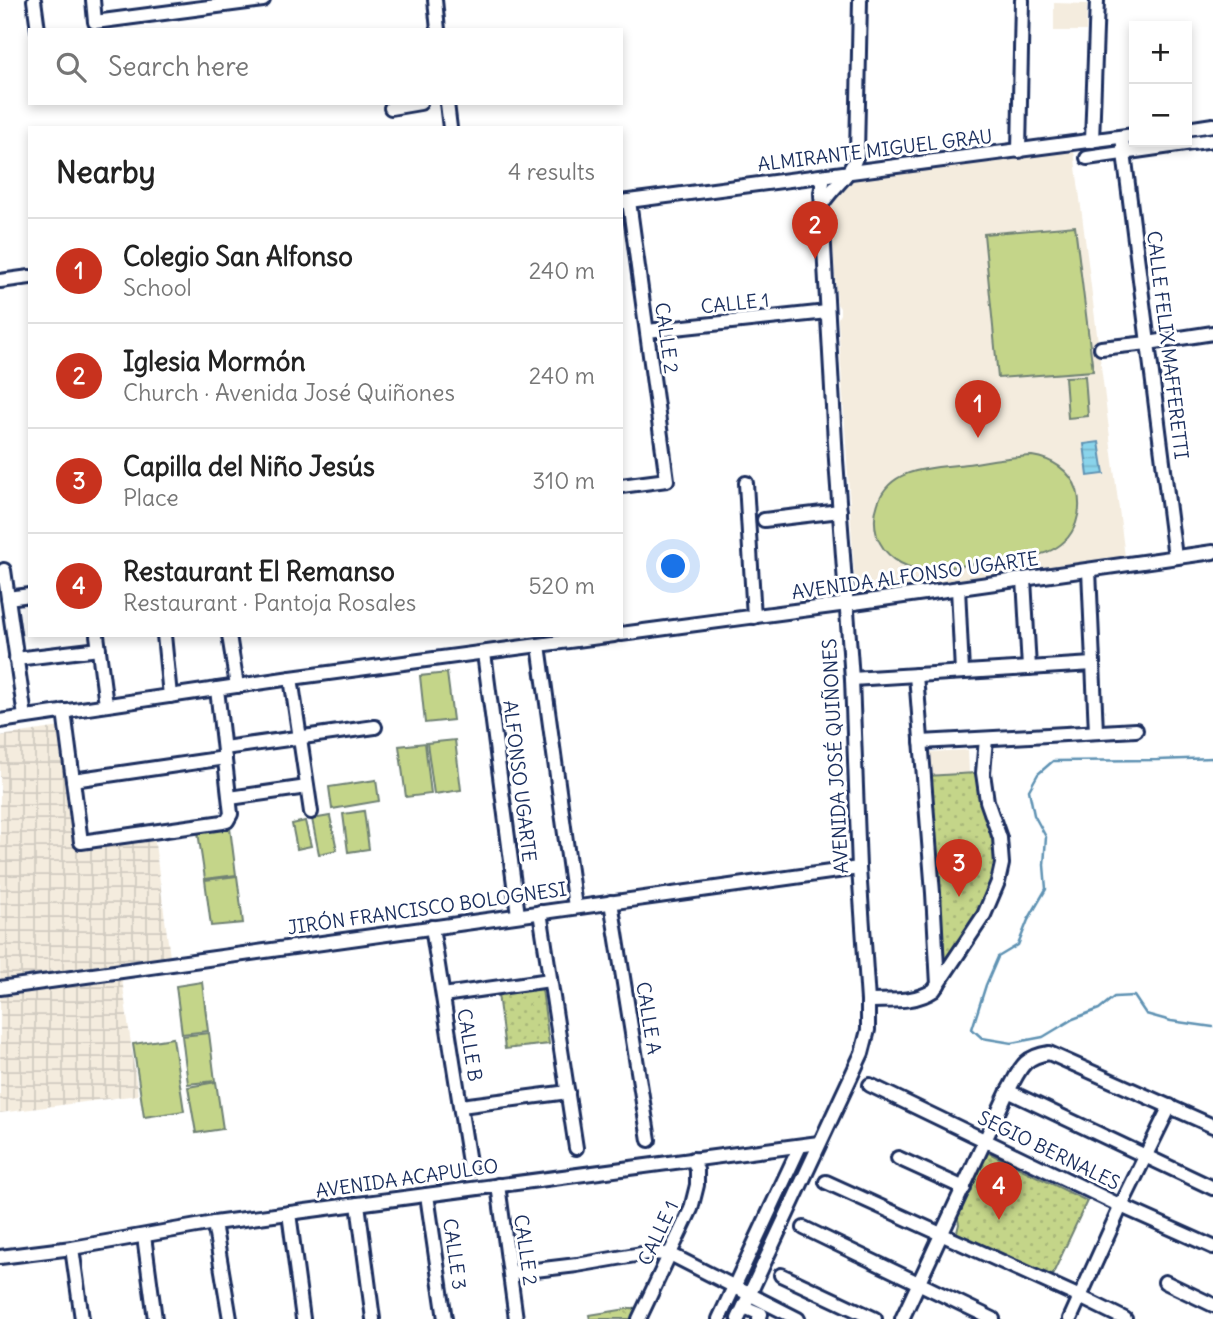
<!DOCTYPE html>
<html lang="en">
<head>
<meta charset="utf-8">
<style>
	:root { --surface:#fff; --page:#f6f6f6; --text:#222; --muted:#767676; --line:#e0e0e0; --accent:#c8321e }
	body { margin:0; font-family:Delius,sans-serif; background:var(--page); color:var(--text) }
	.controls { position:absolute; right:21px; top:21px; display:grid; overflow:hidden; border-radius:0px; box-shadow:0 4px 10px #0003 }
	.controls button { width:63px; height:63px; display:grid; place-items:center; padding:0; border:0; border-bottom:2px solid var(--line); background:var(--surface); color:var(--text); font:35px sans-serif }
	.you { position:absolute; left:674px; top:567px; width:24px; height:24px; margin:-18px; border:5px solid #fff; border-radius:50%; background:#1a73e8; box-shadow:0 0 0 10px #1a73e833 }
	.badge { display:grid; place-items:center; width:46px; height:46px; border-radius:50%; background:var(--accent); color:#fff; font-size:23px; font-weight:700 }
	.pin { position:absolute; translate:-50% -58px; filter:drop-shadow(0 2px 4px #0008) }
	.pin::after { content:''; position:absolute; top:37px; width:24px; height:21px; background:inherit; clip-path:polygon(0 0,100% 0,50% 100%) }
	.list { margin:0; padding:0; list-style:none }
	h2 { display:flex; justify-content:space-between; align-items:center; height:91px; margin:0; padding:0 28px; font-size:30px }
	h2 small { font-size:23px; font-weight:400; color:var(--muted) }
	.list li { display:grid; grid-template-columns:46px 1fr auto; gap:21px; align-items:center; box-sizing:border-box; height:105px; padding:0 28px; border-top:2px solid var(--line) }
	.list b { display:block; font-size:26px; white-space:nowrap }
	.list p { margin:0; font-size:23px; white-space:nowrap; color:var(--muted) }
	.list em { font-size:23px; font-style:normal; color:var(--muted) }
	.icon { flex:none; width:38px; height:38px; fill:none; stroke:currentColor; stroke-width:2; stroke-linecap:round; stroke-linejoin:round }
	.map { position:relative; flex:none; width:1213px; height:1319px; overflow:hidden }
	.search { position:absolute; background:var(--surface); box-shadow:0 4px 10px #0003; left:28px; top:28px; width:595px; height:77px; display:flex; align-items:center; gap:18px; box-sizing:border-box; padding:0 24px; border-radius:0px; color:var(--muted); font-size:26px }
	.panel { position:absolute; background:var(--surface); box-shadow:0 4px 10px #0003; left:28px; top:126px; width:595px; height:511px; border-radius:0px }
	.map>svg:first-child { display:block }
	.built { fill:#f4ecde }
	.industrial { fill:url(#industrial-grid) }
	.grass { fill:#c4d589; stroke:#708274; stroke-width:2 }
	.park { fill:url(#park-dots); stroke:#708274; stroke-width:2 }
	.water { fill:url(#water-rules); stroke:#5e92b3; stroke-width:2 }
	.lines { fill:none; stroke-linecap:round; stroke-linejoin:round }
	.stream { stroke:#5e92b3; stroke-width:2.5 }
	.minor-casing { stroke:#1b2f5e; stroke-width:18 }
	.minor { stroke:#fff; stroke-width:12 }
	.labels { text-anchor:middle; stroke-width:6; stroke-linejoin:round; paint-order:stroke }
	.street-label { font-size:19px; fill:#1b2f5e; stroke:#fff }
</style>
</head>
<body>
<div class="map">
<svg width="1213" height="1319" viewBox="0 0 1213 1319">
	<defs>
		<pattern id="industrial-grid" width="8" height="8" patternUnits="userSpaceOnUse" patternTransform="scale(1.75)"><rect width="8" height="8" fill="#f4ecde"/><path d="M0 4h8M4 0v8" fill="none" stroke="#d1cbc1"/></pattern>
		<pattern id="park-dots" width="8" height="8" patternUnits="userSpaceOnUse" patternTransform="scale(1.75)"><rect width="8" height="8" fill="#c4d589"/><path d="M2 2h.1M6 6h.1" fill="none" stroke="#a8b779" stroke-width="1.8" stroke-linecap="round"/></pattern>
		<pattern id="water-rules" width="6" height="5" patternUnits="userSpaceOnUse" patternTransform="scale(1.75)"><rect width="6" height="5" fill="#8ad4eb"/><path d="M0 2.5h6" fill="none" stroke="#76b6cc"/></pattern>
	</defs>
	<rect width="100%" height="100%" fill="#fff"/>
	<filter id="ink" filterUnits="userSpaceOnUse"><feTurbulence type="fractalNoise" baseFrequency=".0143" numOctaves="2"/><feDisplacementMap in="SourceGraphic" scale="14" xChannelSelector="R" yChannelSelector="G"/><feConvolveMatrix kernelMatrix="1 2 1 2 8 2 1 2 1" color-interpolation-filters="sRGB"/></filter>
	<g filter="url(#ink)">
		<!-- built -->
		<g class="built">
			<polygon points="1054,3 1087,4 1086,31 1054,31"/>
			<polygon points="1074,151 1125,557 864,595 855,586 838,318 840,314 840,308 837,304 830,204 845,181"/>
			<polygon points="968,750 969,773 932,775 930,752"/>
		</g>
		<!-- industrial -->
		<g class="industrial">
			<polygon points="61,727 76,846 154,836 170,957 0,981 0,736"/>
			<polygon points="122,979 138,1095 0,1113 0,995"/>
		</g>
		<!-- grass -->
		<g class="grass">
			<polygon points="1075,226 1093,371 998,378 984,234"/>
			<polygon points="1085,376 1088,416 1068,418 1065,377"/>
			<path d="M1032,456C1052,459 1070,470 1077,490C1080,501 1080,512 1076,523C1063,560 1020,558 987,562C966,565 944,569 922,570C902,567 884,556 877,536C874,525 874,514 878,503C890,466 935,468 967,464C988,461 1010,457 1032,456Z"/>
			<polygon points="447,673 453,720 425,723 420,676"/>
			<polygon points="455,740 461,790 434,794 427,743"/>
			<polygon points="425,743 431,794 406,797 399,746"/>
			<polygon points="376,780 379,801 332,809 329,787"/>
			<polygon points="364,811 369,849 348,852 343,814"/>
			<polygon points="330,816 337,850 319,854 312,819"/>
			<polygon points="305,821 311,846 297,849 292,824"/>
			<polygon points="230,828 236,875 205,879 198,832"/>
			<polygon points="237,876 243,923 211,926 205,880"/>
			<polygon points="202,982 208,1031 182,1034 176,986"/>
			<polygon points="209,1033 215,1081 188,1084 182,1036"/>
			<polygon points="173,1038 184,1111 144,1117 133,1044"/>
			<polygon points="216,1082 223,1129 196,1133 188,1087"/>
		</g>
		<!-- park -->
		<g class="park">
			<path d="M975,773C978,787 981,801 985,815C987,825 994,835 996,845C1006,886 969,931 947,961L944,962L939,958L927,776Z"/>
			<polygon points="542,989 549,1044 505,1049 498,994"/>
			<polygon points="987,1152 1087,1201 1050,1280 956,1236 959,1224 957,1215"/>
			<polygon points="639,1307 632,1319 590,1319 589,1315"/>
		</g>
		<!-- water -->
		<polygon class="water" points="1099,442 1104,474 1088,476 1084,444"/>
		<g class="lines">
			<!-- stream -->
			<polyline class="stream" points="1213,758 1157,760 1053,761 1038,774 1029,790 1034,815 1046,837 1044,865 1046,889 1028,920 1018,945 998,957 986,985 972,1029 982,1038 1012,1043 1043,1037 1073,1019 1099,1009 1114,997 1134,996 1146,1014 1171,1021 1213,1027"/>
			<defs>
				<g id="minor">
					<polyline points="34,0 38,30"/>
					<polyline points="93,0 95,22 263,0"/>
					<polyline points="435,0 438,30"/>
					<polyline points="447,103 450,128"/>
					<polyline points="391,108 420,103"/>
					<polyline points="1187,129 1213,125"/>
					<polyline points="1122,137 1175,557"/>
					<polyline points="1092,141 1097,0"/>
					<polyline points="1019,151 1022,0"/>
					<polyline points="1087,158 1213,140"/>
					<polyline points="621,202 1134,135"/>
					<path d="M822,204C833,186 852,175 857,154L860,0"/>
					<polyline points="0,281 30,277"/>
					<polyline points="647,331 827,312"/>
					<polyline points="1101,348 1148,343 1213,333"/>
					<polyline points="746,483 754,617"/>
					<polyline points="621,486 667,480 629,201"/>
					<polyline points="764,520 840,511"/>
					<polyline points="4,570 25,717"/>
					<polyline points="1089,570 1096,732"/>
					<polyline points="1024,579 1029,668"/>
					<polyline points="958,588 962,672"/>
					<polyline points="8,598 30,595"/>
					<polyline points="621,634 847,604 1213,552"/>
					<polyline points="97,635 106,705"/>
					<polyline points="164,635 170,696"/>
					<polyline points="229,635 237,686"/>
					<polyline points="539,645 575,907"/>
					<polyline points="484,653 518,915"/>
					<polyline points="16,659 99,649"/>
					<polyline points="916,675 933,893 938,985"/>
					<polyline points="291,678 311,812"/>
					<polyline points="852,679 1093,664"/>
					<polyline points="64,711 81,842 223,822 227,821 231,814 217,689"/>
					<polyline points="0,721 291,678 614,635"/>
					<polyline points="921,742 1136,730"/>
					<polyline points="224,748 375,727"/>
					<polyline points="73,780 225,758"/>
					<polyline points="230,798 307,787"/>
					<polyline points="611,902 649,1140"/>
					<polyline points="540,912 576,1148"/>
					<polyline points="432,927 470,1169"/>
					<polyline points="0,988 859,868"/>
					<polyline points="443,995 550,980"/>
					<path d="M868,1001C891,1000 915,1003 934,990L984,915L998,882L1002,864L1000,838L987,801L983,773L986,739"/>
					<polyline points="870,1085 1121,1206 1213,1247"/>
					<polyline points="1008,1091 1213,1188"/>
					<polyline points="461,1106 568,1092"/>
					<polyline points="898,1158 964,1188"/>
					<polyline points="826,1182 1080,1297 1125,1319"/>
					<polyline points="498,1185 516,1319"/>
					<polyline points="427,1195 445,1319"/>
					<polyline points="358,1204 373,1319"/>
					<polyline points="289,1213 303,1319"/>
					<polyline points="214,1223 230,1319"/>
					<polyline points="804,1228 993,1319"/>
					<polyline points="144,1236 155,1319"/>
					<polyline points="72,1248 82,1319"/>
					<polyline points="0,1257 72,1248 214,1223 819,1143"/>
					<polyline points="510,1273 577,1265 647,1253 670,1254 798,1319"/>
					<polyline points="781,1275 875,1319"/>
					<polyline points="1165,1282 1213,1305"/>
					<polyline points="744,1307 761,1314 759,1319"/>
					<polyline points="639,1319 691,1209 697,1185 697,1170 693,1159"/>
					<polyline points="719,1319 800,1146"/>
					<polyline points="738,1319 862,1053 868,1030 868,1001 859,868 852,679 836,460 821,193 824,177"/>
					<path d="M902,1319L1008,1091C1020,1070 1022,1057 1049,1053L1213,1126"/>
					<polyline points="1070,1319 1121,1206 1170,1106"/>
				</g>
			</defs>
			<!-- minor casing -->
			<use href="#minor" class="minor-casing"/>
			<!-- minor -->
			<use href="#minor" class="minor"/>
		</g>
	</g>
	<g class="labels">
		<!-- street labels -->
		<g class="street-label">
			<text transform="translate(875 150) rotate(-7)" y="7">ALMIRANTE MIGUEL GRAU</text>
			<text transform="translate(735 303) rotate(-6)" y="7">CALLE 1</text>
			<text transform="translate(667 338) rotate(82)" y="7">CALLE 2</text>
			<text transform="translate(1168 345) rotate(83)" y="7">CALLE FELIX MAFFERETTI</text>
			<text transform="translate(915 575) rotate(-8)" y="7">AVENIDA ALFONSO UGARTE</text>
			<text transform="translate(835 756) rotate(-93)" y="7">AVENIDA JOSÉ QUIÑONES</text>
			<text transform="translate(520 781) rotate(83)" y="7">ALFONSO UGARTE</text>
			<text transform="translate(427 908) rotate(-8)" y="7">JIRÓN FRANCISCO BOLOGNESI</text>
			<text transform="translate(649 1018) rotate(81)" y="7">CALLE A</text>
			<text transform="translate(470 1045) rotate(81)" y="7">CALLE B</text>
			<text transform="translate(1049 1150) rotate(26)" y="7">SEGIO BERNALES</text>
			<text transform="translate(407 1178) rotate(-8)" y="7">AVENIDA ACAPULCO</text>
			<text transform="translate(658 1233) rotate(-65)" y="7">CALLE 1</text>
			<text transform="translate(526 1250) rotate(82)" y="7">CALLE 2</text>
			<text transform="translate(455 1254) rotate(82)" y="7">CALLE 3</text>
		</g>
	</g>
</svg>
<div class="controls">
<button>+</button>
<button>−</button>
</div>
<div class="you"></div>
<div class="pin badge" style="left:978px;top:438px">1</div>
<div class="pin badge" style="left:815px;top:259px">2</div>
<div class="pin badge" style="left:959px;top:897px">3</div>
<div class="pin badge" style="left:999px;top:1220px">4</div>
<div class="search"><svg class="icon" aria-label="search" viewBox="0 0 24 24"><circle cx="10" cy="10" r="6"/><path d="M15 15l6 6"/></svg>Search here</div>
<section class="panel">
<h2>Nearby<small>4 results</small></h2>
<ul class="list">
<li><span class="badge">1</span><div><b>Colegio San Alfonso</b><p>School</p></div><em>240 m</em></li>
<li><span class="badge">2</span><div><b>Iglesia Mormón</b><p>Church · Avenida José Quiñones</p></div><em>240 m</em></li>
<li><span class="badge">3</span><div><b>Capilla del Niño Jesús</b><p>Place</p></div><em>310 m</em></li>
<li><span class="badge">4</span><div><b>Restaurant El Remanso</b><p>Restaurant · Pantoja Rosales</p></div><em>520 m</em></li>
</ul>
</section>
</div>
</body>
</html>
